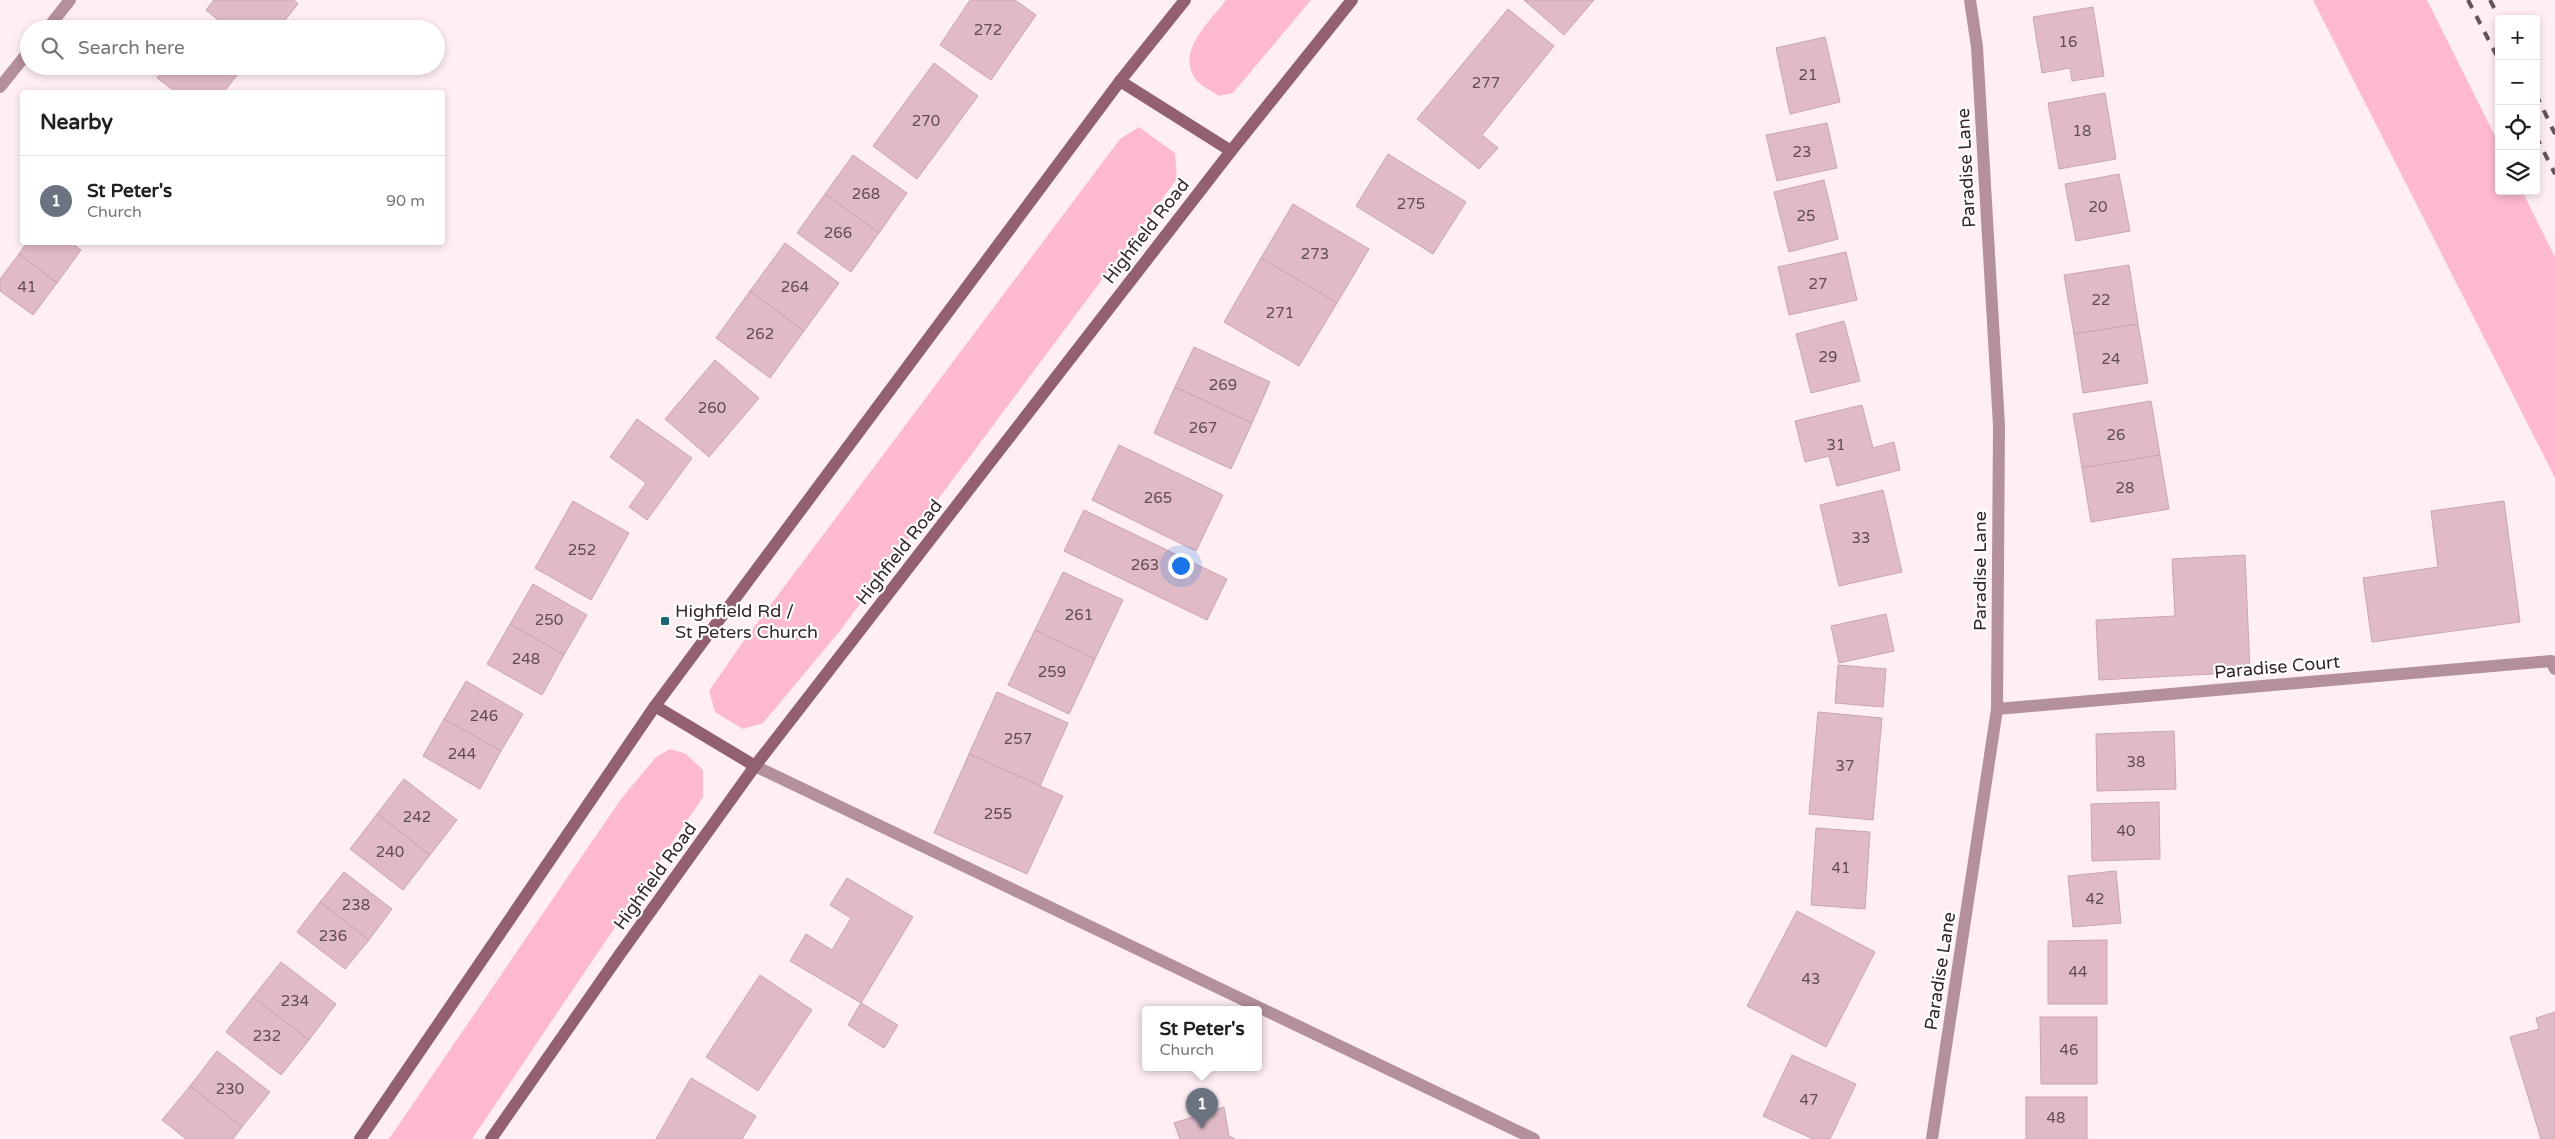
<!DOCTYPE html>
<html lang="en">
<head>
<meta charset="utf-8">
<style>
	:root { --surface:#fff; --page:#f2f2f2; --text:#202124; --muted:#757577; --line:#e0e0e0; --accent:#d93025 }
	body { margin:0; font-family:"Varela Round",sans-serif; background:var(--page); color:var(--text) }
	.controls { position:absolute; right:15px; top:15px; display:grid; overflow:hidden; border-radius:5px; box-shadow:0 2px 8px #0003 }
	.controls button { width:45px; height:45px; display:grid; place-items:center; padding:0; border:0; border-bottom:1px solid var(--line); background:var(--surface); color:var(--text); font:25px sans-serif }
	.you { position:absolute; left:1180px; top:565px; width:18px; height:18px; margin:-12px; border:4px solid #fff; border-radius:50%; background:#1a73e8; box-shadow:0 0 0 8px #1a73e833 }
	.badge { display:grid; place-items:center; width:32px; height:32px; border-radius:50%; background:var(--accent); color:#fff; font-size:16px; font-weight:700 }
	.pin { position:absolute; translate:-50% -41px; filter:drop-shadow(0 1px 2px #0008) }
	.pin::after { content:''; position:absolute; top:26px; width:18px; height:15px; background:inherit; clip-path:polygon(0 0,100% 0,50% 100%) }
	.popup { position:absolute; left:1142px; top:1006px; width:120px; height:65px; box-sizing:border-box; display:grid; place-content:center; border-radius:5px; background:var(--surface); filter:drop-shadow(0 1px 4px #0005); font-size:16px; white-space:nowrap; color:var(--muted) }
	.popup b { font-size:19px; color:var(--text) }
	.popup::after { content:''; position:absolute; left:50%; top:100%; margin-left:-10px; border:10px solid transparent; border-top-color:var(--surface) }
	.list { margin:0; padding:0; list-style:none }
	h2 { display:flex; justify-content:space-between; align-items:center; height:65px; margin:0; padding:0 20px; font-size:21px }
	h2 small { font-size:16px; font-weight:400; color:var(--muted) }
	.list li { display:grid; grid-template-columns:32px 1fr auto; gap:15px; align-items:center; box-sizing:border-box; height:90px; padding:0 20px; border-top:1px solid var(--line) }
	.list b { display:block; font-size:19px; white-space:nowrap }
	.list p { margin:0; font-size:16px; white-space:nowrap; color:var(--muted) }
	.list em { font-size:16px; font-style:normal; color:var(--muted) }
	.icon { flex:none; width:28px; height:28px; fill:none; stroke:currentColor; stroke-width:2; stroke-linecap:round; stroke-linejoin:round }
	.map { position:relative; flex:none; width:2555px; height:1139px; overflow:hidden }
	.search { position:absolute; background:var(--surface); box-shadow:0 2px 8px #0003; left:20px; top:20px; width:425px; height:55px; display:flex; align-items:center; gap:12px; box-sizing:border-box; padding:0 18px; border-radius:28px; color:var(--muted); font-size:19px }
	.panel { position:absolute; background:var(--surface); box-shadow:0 2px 8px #0003; left:20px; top:90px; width:425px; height:155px; border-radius:5px }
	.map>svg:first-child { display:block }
	.green { fill:#fdbace }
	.building { fill:#e0bbc5; stroke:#c9a5af }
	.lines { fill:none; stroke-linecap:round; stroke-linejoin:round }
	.lane { stroke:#b3909a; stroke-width:12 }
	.street { stroke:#b3909a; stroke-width:12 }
	.secondary { stroke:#926070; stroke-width:12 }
	.rail { stroke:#625458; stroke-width:4; stroke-dasharray:9 9; stroke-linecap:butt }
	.poi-dot { fill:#1b6671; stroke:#fff; stroke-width:2 }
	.labels { text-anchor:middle; stroke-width:4.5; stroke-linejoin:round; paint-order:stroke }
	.number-label { font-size:15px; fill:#604c52 }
	.street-label { font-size:18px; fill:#35272b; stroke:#fff }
	.poi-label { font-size:18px; fill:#35272b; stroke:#fff; text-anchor:start }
</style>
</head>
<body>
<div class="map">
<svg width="2555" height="1139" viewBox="0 0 2555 1139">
	<rect width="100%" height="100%" fill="#ffeff3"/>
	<!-- green -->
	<g class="green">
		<path d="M1226,0H1311L1233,93L1219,96C1212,91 1201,86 1196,80C1175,51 1210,22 1226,0Z"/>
		<polygon points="2313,0 2427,0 2499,144 2499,191 2522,191 2555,257 2555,478"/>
		<polygon points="1139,127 1175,153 1177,179 839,632 763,723 743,729 715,712 709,691 745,639 1120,139"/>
		<polygon points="670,749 686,754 703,770 703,797 472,1139 389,1139 621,799 656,757"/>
	</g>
	<!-- building -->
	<g class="building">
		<polygon points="214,0 294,0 298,4 278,29 229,29 206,10"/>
		<polygon points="970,0 1015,0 1036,15 991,80 940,45"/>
		<polygon points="1524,0 1594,0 1564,35"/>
		<polygon points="2093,7 2104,76 2072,81 2070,68 2042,73 2033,17"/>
		<polygon points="1508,9 1554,46 1482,135 1498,148 1479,169 1417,119"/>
		<polygon points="1825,37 1840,102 1790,114 1776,48"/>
		<polygon points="934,63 978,96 917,179 873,146"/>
		<polygon points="166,66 234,66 240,71 224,92 176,92 157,78"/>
		<polygon points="2105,93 2116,159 2059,169 2048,103"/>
		<polygon points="1827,123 1837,168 1777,181 1766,135"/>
		<polygon points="1388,154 1466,202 1433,254 1356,206"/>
		<polygon points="853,155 907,193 879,233 825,194"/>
		<polygon points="2119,174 2130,231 2076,241 2065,184"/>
		<polygon points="1824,180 1838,239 1789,252 1774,192"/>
		<polygon points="825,194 879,233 851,272 797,233"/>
		<polygon points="1293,204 1369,249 1337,303 1261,258"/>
		<polygon points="27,242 70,242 81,250 57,283 19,254"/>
		<polygon points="785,243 839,283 804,331 750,291"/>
		<polygon points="1846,252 1857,300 1789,315 1778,267"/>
		<polygon points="19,254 57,283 33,315 0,291 0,279"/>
		<polygon points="1261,258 1337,303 1299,366 1224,322"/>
		<polygon points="2129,265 2138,324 2074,334 2064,275"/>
		<polygon points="750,291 804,331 770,378 716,338"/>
		<polygon points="1844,321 1860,381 1811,393 1796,334"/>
		<polygon points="2138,324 2148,383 2083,393 2074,334"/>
		<polygon points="1194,347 1270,382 1252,423 1175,387"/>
		<polygon points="715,360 759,398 709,457 665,419"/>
		<polygon points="1175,387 1252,423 1231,469 1154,433"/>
		<polygon points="2151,401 2160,455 2082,468 2073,414"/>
		<polygon points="1862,405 1873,448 1894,442 1900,470 1837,486 1829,456 1805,462 1795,421"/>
		<polygon points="637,419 692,458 647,520 629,507 646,483 610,457"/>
		<polygon points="1119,445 1223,495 1196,551 1092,500"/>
		<polygon points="2160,455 2169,509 2091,522 2082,468"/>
		<polygon points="1883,490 1902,572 1839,586 1820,505"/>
		<polygon points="573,501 629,533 591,600 535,568"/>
		<polygon points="2504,501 2520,622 2372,642 2363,578 2438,567 2431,511"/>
		<polygon points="1084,510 1227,579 1207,620 1064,551"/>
		<polygon points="2245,555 2250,672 2099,680 2096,620 2175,616 2172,559"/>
		<polygon points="1063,572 1123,600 1095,659 1035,630"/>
		<polygon points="533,584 587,615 564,655 510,624"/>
		<polygon points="1886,614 1894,651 1839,663 1831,626"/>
		<polygon points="510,624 564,655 542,695 487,664"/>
		<polygon points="1035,630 1095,659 1069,714 1008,685"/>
		<polygon points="1838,665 1886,669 1883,707 1835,703"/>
		<polygon points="466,681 523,714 501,751 444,719"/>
		<polygon points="997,692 1068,723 1040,786 969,754"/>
		<polygon points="1818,712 1882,718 1873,820 1809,814"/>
		<polygon points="444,719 501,751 480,789 423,756"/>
		<polygon points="2174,731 2176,789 2097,791 2096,734"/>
		<polygon points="969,754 1063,796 1027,874 934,833"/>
		<polygon points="404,779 457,820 430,855 377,814"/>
		<polygon points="2159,802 2160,859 2092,861 2091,804"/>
		<polygon points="377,814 430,855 403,890 350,849"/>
		<polygon points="1816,828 1870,832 1865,909 1811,905"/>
		<polygon points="2116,871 2121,923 2073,927 2068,876"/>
		<polygon points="344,872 392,909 369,940 320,902"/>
		<polygon points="847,878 913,917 861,1003 790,961 806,934 832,950 851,918 830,905"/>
		<polygon points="320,902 369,940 345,969 297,932"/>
		<polygon points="1797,911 1875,952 1826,1047 1747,1006"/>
		<polygon points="2107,940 2107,1004 2048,1004 2048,941"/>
		<polygon points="281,962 336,1004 309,1040 253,997"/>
		<polygon points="760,975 812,1010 758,1091 706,1057"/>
		<polygon points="253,997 309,1040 281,1075 226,1032"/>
		<polygon points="861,1003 898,1025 884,1048 848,1025"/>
		<polygon points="2555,1012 2555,1139 2541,1139 2510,1037 2539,1029 2536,1018"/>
		<polygon points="2040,1017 2097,1017 2097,1084 2041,1084"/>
		<polygon points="217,1051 270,1092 242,1127 190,1086"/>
		<polygon points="1792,1055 1856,1084 1830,1139 1813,1139 1763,1116"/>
		<polygon points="691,1078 756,1116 742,1139 656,1139"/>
		<polygon points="190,1086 242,1127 233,1139 186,1139 162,1120"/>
		<rect x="2026" y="1097" width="61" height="42"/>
		<polygon points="1224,1107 1229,1136 1235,1139 1180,1139 1174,1123"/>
	</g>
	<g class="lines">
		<!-- lane -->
		<polyline class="lane" points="755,766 1534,1139"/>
		<!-- street -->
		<g class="street">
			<polyline points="47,29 70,0"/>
			<polyline points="0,87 29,51"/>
			<polyline points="1997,709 2551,661 2555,669"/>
			<polyline points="1932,1139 1997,709 1999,426 1977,47 1970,0"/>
		</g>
		<!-- secondary -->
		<g class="secondary">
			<polyline points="1120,81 1231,151"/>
			<polyline points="655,706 755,766"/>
			<polyline points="360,1139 655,706 1120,81 1185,0"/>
			<polyline points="491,1139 620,954 755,766 1231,151 1352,0"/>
		</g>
		<!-- rail -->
		<g class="rail">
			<polyline points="2468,0 2499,60"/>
			<polyline points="2490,0 2500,19"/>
			<polyline points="2536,94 2555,134"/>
			<polyline points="2536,136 2555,174"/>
		</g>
	</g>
	<!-- markers -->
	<rect class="poi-dot" x="660" y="616" width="10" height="10" rx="2.5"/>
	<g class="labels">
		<!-- number labels -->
		<g class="number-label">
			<text x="988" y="35">272</text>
			<text x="2068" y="47">16</text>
			<text x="1808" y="80">21</text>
			<text x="1486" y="88">277</text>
			<text x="926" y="126">270</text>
			<text x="2082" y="136">18</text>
			<text x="1802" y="157">23</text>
			<text x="866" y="199">268</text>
			<text x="1411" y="209">275</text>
			<text x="2098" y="212">20</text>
			<text x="1806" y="221">25</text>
			<text x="838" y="238">266</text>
			<text x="1315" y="259">273</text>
			<text x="1818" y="289">27</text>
			<text x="27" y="292">41</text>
			<text x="795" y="292">264</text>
			<text x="2101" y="305">22</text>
			<text x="1280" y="318">271</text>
			<text x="760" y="339">262</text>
			<text x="1828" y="362">29</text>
			<text x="2111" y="364">24</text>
			<text x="1223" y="390">269</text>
			<text x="712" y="413">260</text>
			<text x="1203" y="433">267</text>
			<text x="2116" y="440">26</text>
			<text x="1836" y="450">31</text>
			<text x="2125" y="493">28</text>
			<text x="1158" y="503">265</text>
			<text x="1861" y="543">33</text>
			<text x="582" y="555">252</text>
			<text x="1145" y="570">263</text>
			<text x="1079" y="620">261</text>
			<text x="549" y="625">250</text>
			<text x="526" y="664">248</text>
			<text x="1052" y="677">259</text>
			<text x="484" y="721">246</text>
			<text x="1018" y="744">257</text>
			<text x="462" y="759">244</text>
			<text x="2136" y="767">38</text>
			<text x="1845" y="771">37</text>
			<text x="998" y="819">255</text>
			<text x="417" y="822">242</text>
			<text x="2126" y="836">40</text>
			<text x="390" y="857">240</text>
			<text x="1841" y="873">41</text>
			<text x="2095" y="904">42</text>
			<text x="356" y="910">238</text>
			<text x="333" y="941">236</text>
			<text x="2078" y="977">44</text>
			<text x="1811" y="984">43</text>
			<text x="295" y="1006">234</text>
			<text x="267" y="1041">232</text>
			<text x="2069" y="1055">46</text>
			<text x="230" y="1094">230</text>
			<text x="1809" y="1105">47</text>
			<text x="2056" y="1123">48</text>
		</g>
		<!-- street labels -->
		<g class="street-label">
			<text transform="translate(1966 168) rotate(-93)" y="6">Paradise Lane</text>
			<text transform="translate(1146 231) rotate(-52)" y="6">Highfield Road</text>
			<text transform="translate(899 552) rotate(-52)" y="6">Highfield Road</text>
			<text transform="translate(1980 571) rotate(-90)" y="6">Paradise Lane</text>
			<text transform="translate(2277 667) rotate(-5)" y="6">Paradise Court</text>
			<text transform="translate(655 876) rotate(-54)" y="6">Highfield Road</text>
			<text transform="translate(1940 971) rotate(-81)" y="6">Paradise Lane</text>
		</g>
		<!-- poi labels -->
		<g class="poi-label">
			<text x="675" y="617">Highfield Rd /<tspan x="675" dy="21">St Peters Church</tspan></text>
		</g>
	</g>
</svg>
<div class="controls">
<button>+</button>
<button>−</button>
<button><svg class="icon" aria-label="locate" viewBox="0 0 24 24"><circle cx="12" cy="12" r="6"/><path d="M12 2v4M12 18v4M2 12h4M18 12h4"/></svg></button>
<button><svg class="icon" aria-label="layers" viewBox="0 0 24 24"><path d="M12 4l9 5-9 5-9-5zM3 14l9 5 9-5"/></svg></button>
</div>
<div class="you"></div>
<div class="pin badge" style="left:1202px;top:1129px;background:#6b7280">1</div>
<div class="popup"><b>St Peter's</b>Church</div>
<div class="search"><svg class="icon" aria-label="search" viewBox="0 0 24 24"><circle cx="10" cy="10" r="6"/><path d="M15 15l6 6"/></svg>Search here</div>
<section class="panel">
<h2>Nearby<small></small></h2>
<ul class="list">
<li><span class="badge" style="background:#6b7280">1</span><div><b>St Peter's</b><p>Church</p></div><em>90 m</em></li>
</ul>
</section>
</div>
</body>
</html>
